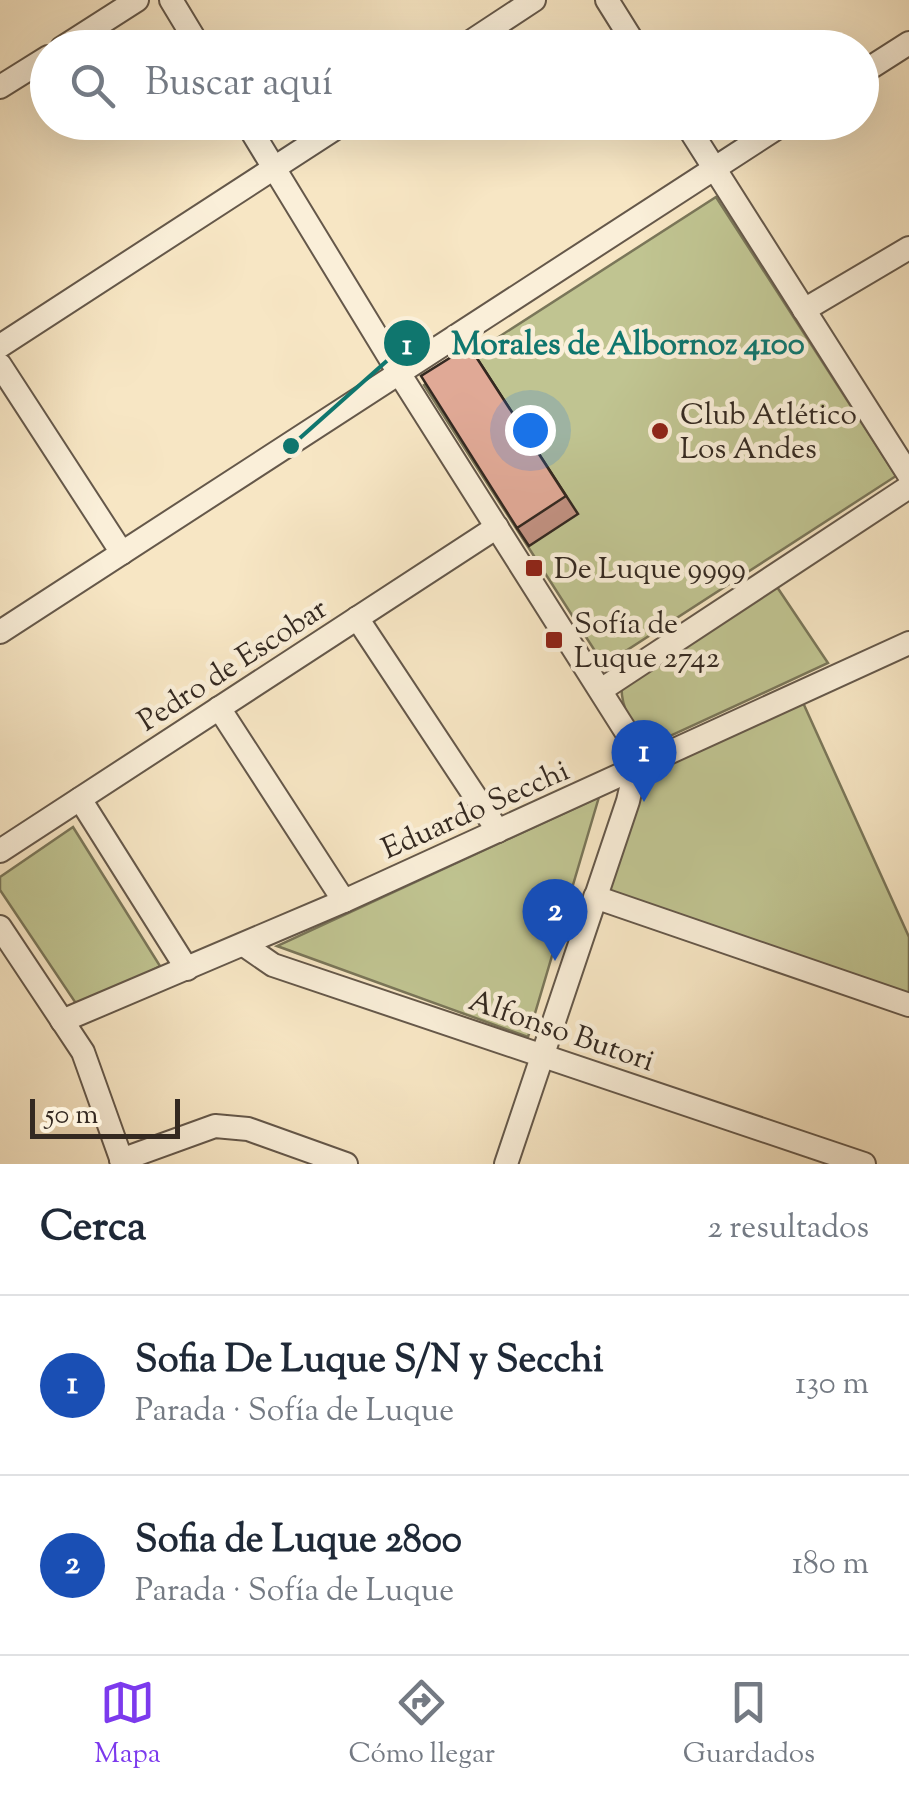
<!DOCTYPE html>
<html lang="es">
<head>
<meta charset="utf-8">
<style>
	:root { --surface:#fff; --page:#f2f2f3; --text:#1f2937; --muted:#747a83; --line:#e0e1e3; --accent:#7c3aed }
	body { margin:0; font-family:"Sorts Mill Goudy",serif; background:var(--page); color:var(--text) }
	.scale { position:absolute; left:30px; bottom:25px; width:150px; box-sizing:border-box; padding-left:10px; border:5px solid #342921; border-top:0; font-size:28px; line-height:35px; white-space:nowrap; color:#342921; -webkit-text-stroke:8px #faefd9; paint-order:stroke }
	.you { position:absolute; left:530px; top:430px; width:35px; height:35px; margin:-25px; border:8px solid #fff; border-radius:50%; background:#1a73e8; box-shadow:0 0 0 15px #1a73e833 }
	.badge { display:grid; place-items:center; width:65px; height:65px; border-radius:50%; background:var(--accent); color:#fff; font-size:32px; font-weight:700 }
	.pin { position:absolute; translate:-50% -82px; filter:drop-shadow(0 2px 5px #0008) }
	.pin::after { content:''; position:absolute; top:52px; width:35px; height:30px; background:inherit; clip-path:polygon(0 0,100% 0,50% 100%) }
	.list { margin:0; padding:0; list-style:none }
	h2 { display:flex; justify-content:space-between; align-items:center; height:130px; margin:0; padding:0 40px; font-size:42px }
	h2 small { font-size:32px; font-weight:400; color:var(--muted) }
	.list li { display:grid; grid-template-columns:65px 1fr auto; gap:30px; align-items:center; box-sizing:border-box; height:180px; padding:0 40px; border-top:2px solid var(--line) }
	.list b { display:block; font-size:38px; white-space:nowrap }
	.list p { margin:0; font-size:32px; white-space:nowrap; color:var(--muted) }
	.list em { font-size:32px; font-style:normal; color:var(--muted) }
	.icon { flex:none; width:55px; height:55px; fill:none; stroke:currentColor; stroke-width:2; stroke-linecap:round; stroke-linejoin:round }
	.map { position:relative; flex:none; width:909px; height:1164px; overflow:hidden }
	.search { position:absolute; background:var(--surface); box-shadow:0 10px 40px #0002; left:30px; right:30px; top:30px; height:110px; display:flex; align-items:center; gap:25px; box-sizing:border-box; padding:0 35px; border-radius:55px; color:var(--muted); font-size:38px }
	.sheet { height:490px; background:var(--surface) }
	nav { display:flex; justify-content:space-around; align-items:center; box-sizing:border-box; height:140px; border-top:2px solid var(--line); background:var(--surface); font-size:28px; color:var(--muted) }
	nav a { display:grid; justify-items:center; gap:5px }
	nav .on { color:var(--accent) }
	.map>svg:first-child { display:block }
	.green { fill:#c0c491; stroke:#7a7659; stroke-width:2.5 }
	.lines { fill:none; stroke-linecap:round; stroke-linejoin:round }
	.street-casing { stroke:#65584a; stroke-width:26 }
	.street { stroke:#faefd9; stroke-width:22 }
	.wall { fill:#c19181; stroke:#342921; stroke-width:2.5 }
	.building { fill:#e0a996; stroke:#342921; stroke-width:2.5 }
	.poi-dot { fill:#8f2418; stroke:#faefd9; stroke-width:4 }
	.labels { text-anchor:middle; stroke-width:9; stroke-linejoin:round; paint-order:stroke }
	.poi-label { font-size:30px; fill:#342921; stroke:#faefd9; text-anchor:start }
	.street-label { font-size:30px; fill:#342921; stroke:#faefd9 }
	.leader { fill:none; stroke:#0f766e; stroke-width:4 }
	.callout-dot { fill:#0f766e; stroke:#faefd9; stroke-width:4 }
	.mark-label { font-size:30px; text-anchor:middle; font-weight:bold; fill:#fff }
	.callout-label { font-size:32px; text-anchor:middle; font-weight:bold; fill:#0f766e; stroke:#faefd9; stroke-width:9; stroke-linejoin:round; paint-order:stroke }
</style>
</head>
<body>
<div class="map">
<svg width="909" height="1164" viewBox="0 0 909 1164">
	<rect width="100%" height="100%" fill="#f7e6c4"/>
	<filter id="stains"><feTurbulence type="fractalNoise" baseFrequency=".002" numOctaves="4"/><feColorMatrix values="0 0 0 0 .2 0 0 0 0 .09 0 0 0 0 .02 0 0 0 .5 -.17"/></filter>
	<radialGradient id="worn" r=".72"><stop offset=".6" stop-color="#630" stop-opacity="0"/><stop offset="1" stop-color="#630" stop-opacity=".3"/></radialGradient>
	<!-- green -->
	<g class="green">
		<polygon points="716,197 896,476 604,665 424,385"/>
		<path d="M773,581L828,663L655,743C632,734 619,704 622,680Z"/>
		<polygon points="800,696 909,937 909,996 603,891 645,770"/>
		<polygon points="599,797 528,1037 277,946"/>
		<polygon points="73,827 160,966 79,1008 0,890 0,877"/>
	</g>
	<g class="lines">
		<defs>
			<g id="street">
				<polyline points="171,0 200,48"/>
				<polyline points="607,0 637,48"/>
				<polyline points="62,48 137,0"/>
				<polyline points="461,48 534,0"/>
				<polyline points="862,73 909,43"/>
				<polyline points="0,87 48,57"/>
				<polyline points="246,122 399,373 632,741 635,771 628,801 506,1164"/>
				<polyline points="685,122 909,475"/>
				<polyline points="804,310 909,248"/>
				<polyline points="0,346 345,122"/>
				<polyline points="0,365 122,553"/>
				<polyline points="357,618 498,831"/>
				<polyline points="0,632 786,122"/>
				<polyline points="601,690 909,487"/>
				<polyline points="219,708 344,901"/>
				<polyline points="80,799 187,969"/>
				<polyline points="0,851 497,527"/>
				<polyline points="595,897 909,1005"/>
				<polyline points="0,927 83,1052 123,1164"/>
				<polyline points="244,945 273,965 864,1164"/>
				<polyline points="62,1021 344,901 909,643"/>
				<polyline points="121,1160 215,1126 248,1129 346,1164"/>
			</g>
		</defs>
		<!-- street casing -->
		<use href="#street" class="street-casing"/>
		<!-- street -->
		<use href="#street" class="street"/>
	</g>
	<!-- wall -->
	<polygon class="wall" points="469,346 578,514 529,546 517,528"/>
	<!-- building -->
	<polygon class="building" points="469,346 566,496 517,528 421,376"/>
	<!-- markers -->
	<g class="poi-dot">
		<circle cx="660" cy="431" r="10"/>
		<rect x="524" y="558" width="20" height="20" rx="5"/>
		<rect x="544" y="630" width="20" height="20" rx="5"/>
	</g>
	<g class="labels">
		<!-- poi labels -->
		<g class="poi-label">
			<text x="680" y="424">Club Atlético<tspan x="680" dy="34">Los Andes</tspan></text>
			<text x="554" y="578">De Luque 9999</text>
			<text x="574" y="633">Sofía de<tspan x="574" dy="34">Luque 2742</tspan></text>
		</g>
		<!-- street labels -->
		<g class="street-label">
			<text transform="translate(232 664) rotate(-33)" y="10">Pedro de Escobar</text>
			<text transform="translate(475 809) rotate(-24)" y="10">Eduardo Secchi</text>
			<text transform="translate(562 1030) rotate(19)" y="10">Alfonso Butori</text>
		</g>
	</g>
	<!-- callouts -->
	<path class="leader" d="M291 446L407 343"/>
	<g class="callout-dot">
		<circle cx="291" cy="446" r="10"/>
		<circle cx="407" cy="343" r="25"/>
	</g>
	<g class="mark-label">
		<text x="407" y="354">1</text>
	</g>
	<g class="callout-label">
		<text x="628" y="354">Morales de Albornoz 4100</text>
	</g>
	<rect width="100%" height="100%" filter="url(#stains)"/>
	<rect width="100%" height="100%" fill="url(#worn)"/>
</svg>
<div class="scale">50 m</div>
<div class="you"></div>
<div class="pin badge" style="left:644px;top:802px;background:#1a4fb4">1</div>
<div class="pin badge" style="left:555px;top:961px;background:#1a4fb4">2</div>
<div class="search"><svg class="icon" aria-label="search" viewBox="0 0 24 24"><circle cx="10" cy="10" r="6"/><path d="M15 15l6 6"/></svg>Buscar aquí</div>
</div>
<section class="sheet">
<h2>Cerca<small>2 resultados</small></h2>
<ul class="list">
<li><span class="badge" style="background:#1a4fb4">1</span><div><b>Sofia De Luque S/N y Secchi</b><p>Parada · Sofía de Luque</p></div><em>130 m</em></li>
<li><span class="badge" style="background:#1a4fb4">2</span><div><b>Sofia de Luque 2800</b><p>Parada · Sofía de Luque</p></div><em>180 m</em></li>
</ul>
</section>
<nav>
<a class="on"><svg class="icon" aria-label="map" viewBox="0 0 24 24"><path d="M3 6l6-2 6 2 6-2v14l-6 2-6-2-6 2zM9 4v14M15 6v14"/></svg>Mapa</a>
<a><svg class="icon" aria-label="directions" viewBox="0 0 24 24"><path d="M12 3l9 9-9 9-9-9zM9 14v-3h6M13 9l2 2-2 2"/></svg>Cómo llegar</a>
<a><svg class="icon" aria-label="saved" viewBox="0 0 24 24"><path d="M7 4h10v16l-5-4-5 4z"/></svg>Guardados</a>
</nav>
</body>
</html>
